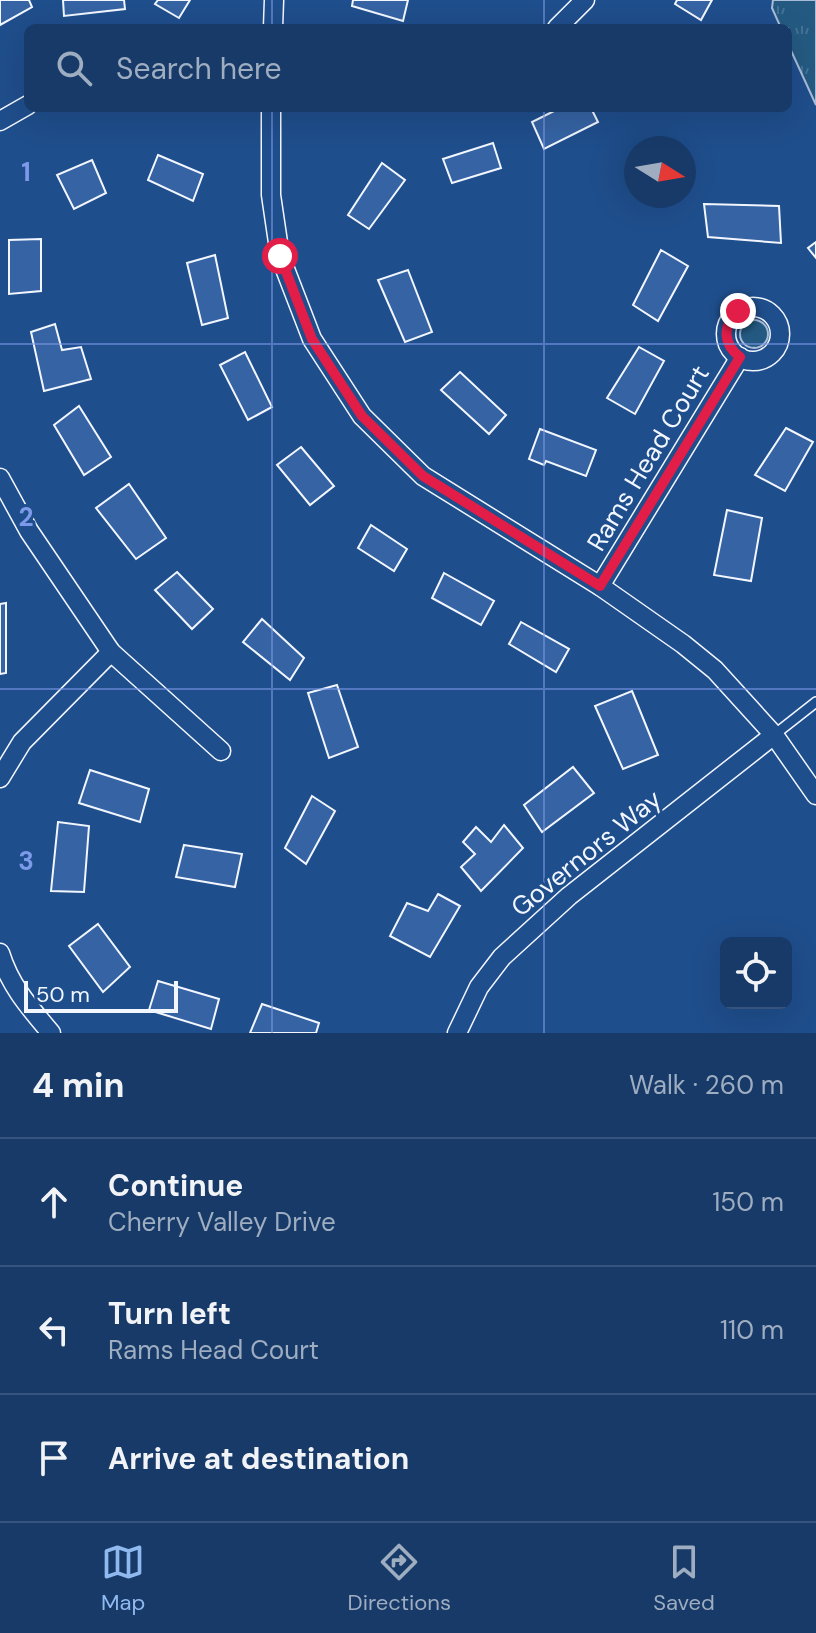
<!DOCTYPE html>
<html lang="en">
<head>
<meta charset="utf-8">
<style>
	:root { --surface:#173a69; --page:#20416f; --text:#f1f3f6; --muted:#9eadc0; --line:#36547d; --accent:#90b9f0 }
	body { margin:0; font-family:"DM Sans",sans-serif; background:var(--page); color:var(--text) }
	.controls { position:absolute; right:24px; bottom:24px; display:grid; overflow:hidden; border-radius:12px; box-shadow:0 8px 32px #0002 }
	.controls button { width:72px; height:72px; display:grid; place-items:center; padding:0; border:0; border-bottom:2px solid var(--line); background:var(--surface); color:var(--text); font:40px sans-serif }
	.compass { position:absolute; left:624px; top:136px; width:72px; height:72px; border-radius:50%; background:var(--surface); box-shadow:0 8px 32px #0002; rotate:101deg }
	.scale { position:absolute; left:24px; bottom:20px; width:154px; box-sizing:border-box; padding-left:8px; border:4px solid #f2f6ff; border-top:0; font-size:22px; line-height:28px; white-space:nowrap; color:#f2f6ff; -webkit-text-stroke:6px #1f4e8c; paint-order:stroke }
	.stop { position:absolute; width:24px; height:24px; margin:-18px; border:6px solid #e11d48; border-radius:50%; background:#fff }
	.stop.end { background:#e11d48; border-color:#fff; box-shadow:0 2px 8px #0008 }
	.list { margin:0; padding:0; list-style:none }
	h2 { display:flex; justify-content:space-between; align-items:center; height:104px; margin:0; padding:0 32px; font-size:34px }
	h2 small { font-size:26px; font-weight:400; color:var(--muted) }
	.list li { display:grid; grid-template-columns:52px 1fr auto; gap:24px; align-items:center; box-sizing:border-box; height:128px; padding:0 32px; border-top:2px solid var(--line) }
	.list b { display:block; font-size:30px; white-space:nowrap }
	.list p { margin:0; font-size:26px; white-space:nowrap; color:var(--muted) }
	.list em { font-size:26px; font-style:normal; color:var(--muted) }
	.icon { flex:none; width:44px; height:44px; fill:none; stroke:currentColor; stroke-width:2; stroke-linecap:round; stroke-linejoin:round }
	.map { position:relative; flex:none; width:816px; height:1033px; overflow:hidden }
	.search { position:absolute; background:var(--surface); box-shadow:0 8px 32px #0002; left:24px; right:24px; top:24px; height:88px; display:flex; align-items:center; gap:20px; box-sizing:border-box; padding:0 28px; border-radius:12px; color:var(--muted); font-size:30px }
	.sheet { height:488px; background:var(--surface) }
	nav { display:flex; justify-content:space-around; align-items:center; box-sizing:border-box; height:112px; border-top:2px solid var(--line); background:var(--surface); font-size:22px; color:var(--muted) }
	nav a { display:grid; justify-items:center; gap:4px }
	nav .on { color:var(--accent) }
	.map>svg:first-child { display:block }
	.grass { fill:url(#grass-tufts); stroke:#a8bbd7; stroke-width:2 }
	.building { fill:#3563a3; stroke:#f2f6ff; stroke-width:2 }
	.lines { fill:none; stroke-linecap:round; stroke-linejoin:round }
	.lane-casing { stroke:#f2f6ff; stroke-width:12 }
	.street-casing { stroke:#f2f6ff; stroke-width:21 }
	.lane { stroke:#1f4e8c; stroke-width:9 }
	.street { stroke:#1f4e8c; stroke-width:18 }
	.route { stroke:#e11d48; stroke-width:10 }
	.grid { fill:none; stroke:#7d9aea; stroke-width:2; stroke-opacity:0.55 }
	.labels { text-anchor:middle; stroke-width:6; stroke-linejoin:round; paint-order:stroke }
	.street-label { font-size:26px; fill:#f2f6ff; stroke:#1f4e8c }
	.grid-label { font-size:26px; text-anchor:middle; font-weight:bold; fill:#7d9aea; stroke:#1f4e8c; stroke-width:6; stroke-linejoin:round; paint-order:stroke }
</style>
</head>
<body>
<div class="map">
<svg width="816" height="1033" viewBox="0 0 816 1033">
	<defs>
		<pattern id="grass-tufts" width="24" height="20" patternUnits="userSpaceOnUse" patternTransform="scale(2)"><rect width="24" height="20" fill="#245a82"/><path d="M3 7l-1-3M5 7V3M7 7l1-3M15 17l-1-3M17 17v-4M19 17l1-3" fill="none" stroke="#447295"/></pattern>
	</defs>
	<rect width="100%" height="100%" fill="#1f4e8c"/>
	<!-- grass -->
	<g class="grass">
		<polygon points="773,0 816,0 816,105 788,44 788,28 781,28 772,8"/>
		<circle cx="754" cy="334" r="14"/>
	</g>
	<!-- building -->
	<g class="building">
		<polygon points="0,0 29,0 32,7 0,25"/>
		<polygon points="63,0 124,0 125,9 64,16"/>
		<polygon points="158,0 190,0 179,18 155,4"/>
		<polygon points="353,0 408,0 403,21 352,6"/>
		<polygon points="677,0 712,0 701,20 675,4"/>
		<polygon points="560,108 591,108 598,122 544,149 532,122"/>
		<polygon points="493,143 501,168 452,183 443,159"/>
		<polygon points="158,155 203,174 193,201 148,180"/>
		<polygon points="92,160 106,193 74,209 57,175"/>
		<polygon points="382,163 405,180 369,229 348,215"/>
		<polygon points="704,204 779,206 781,243 708,237"/>
		<polygon points="41,239 41,291 9,294 9,240"/>
		<polygon points="816,242 816,258 808,248"/>
		<polygon points="661,250 688,266 658,321 633,305"/>
		<polygon points="215,255 228,318 202,325 187,263"/>
		<polygon points="408,270 432,332 405,342 378,280"/>
		<polygon points="55,324 62,350 81,347 91,379 44,391 31,332"/>
		<polygon points="639,347 664,361 635,414 607,398"/>
		<polygon points="245,352 272,407 248,420 220,365"/>
		<polygon points="460,372 506,415 489,434 441,390"/>
		<polygon points="79,406 111,457 84,475 54,425"/>
		<polygon points="786,428 813,442 785,491 755,475"/>
		<polygon points="540,429 596,450 586,476 546,461 544,465 529,459"/>
		<polygon points="301,447 334,486 310,505 277,465"/>
		<polygon points="129,484 166,538 136,559 96,508"/>
		<polygon points="727,510 762,518 751,581 714,575"/>
		<polygon points="371,525 407,549 394,571 358,548"/>
		<polygon points="177,572 213,609 192,629 155,590"/>
		<polygon points="444,573 494,601 481,625 432,598"/>
		<polygon points="6,603 6,673 0,674 0,604"/>
		<polygon points="262,619 304,658 290,680 243,642"/>
		<polygon points="521,622 569,649 556,672 509,644"/>
		<polygon points="337,685 358,747 329,758 308,693"/>
		<polygon points="632,691 658,755 623,769 595,706"/>
		<polygon points="573,767 594,793 542,832 524,805"/>
		<polygon points="90,770 149,789 140,822 79,803"/>
		<polygon points="312,796 335,811 306,864 285,848"/>
		<polygon points="58,822 89,826 84,892 51,891"/>
		<polygon points="504,825 523,848 481,891 461,867 475,854 463,842 476,827 491,842"/>
		<polygon points="184,845 242,854 235,887 176,877"/>
		<polygon points="438,894 460,906 430,957 390,936 407,903 428,911"/>
		<polygon points="98,924 130,967 103,992 69,946"/>
		<polygon points="158,981 219,999 211,1029 149,1010"/>
		<polygon points="262,1004 319,1023 316,1033 250,1033"/>
	</g>
	<g class="lines">
		<defs>
			<polyline id="lane" points="774,735 816,702"/>
			<g id="street">
				<polyline points="273,28 274,0"/>
				<polyline points="557,28 585,0"/>
				<polyline points="271,108 271,195 280,256 312,339 362,416 423,476 600,586 683,644 715,670 774,735 816,795"/>
				<polyline points="0,121 28,105"/>
				<circle cx="753" cy="334" r="27"/>
				<polyline points="0,478 29,531 111,652 221,751"/>
				<polyline points="600,586 740,357"/>
				<polyline points="0,778 22,742 111,652"/>
				<path d="M0,953C10,986 30,1008 51,1033"/>
				<polyline points="457,1033 479,987 502,957 569,896 774,735"/>
			</g>
		</defs>
		<!-- lane casing -->
		<use href="#lane" class="lane-casing"/>
		<!-- street casing -->
		<use href="#street" class="street-casing"/>
		<!-- lane -->
		<use href="#lane" class="lane"/>
		<!-- street -->
		<use href="#street" class="street"/>
	</g>
	<g class="lines">
		<!-- route -->
		<path class="route" d="M280,256L312,339L362,416L423,476L600,586L740,357C723,344 722,326 738,311"/>
	</g>
	<!-- grid -->
	<path class="grid" d="M272,0V28M544,0V28M272,108V1033M544,108V1033M0,344H816M0,689H816"/>
	<g class="labels">
		<!-- street labels -->
		<g class="street-label">
			<text transform="translate(648 458) rotate(-59)" y="9">Rams Head Court</text>
			<text transform="translate(586 853) rotate(-39)" y="9">Governors Way</text>
		</g>
	</g>
	<g class="grid-label">
		<text x="26" y="181">1</text>
		<text x="26" y="526">2</text>
		<text x="26" y="870">3</text>
	</g>
</svg>
<div class="controls">
<button><svg class="icon" aria-label="locate" viewBox="0 0 24 24"><circle cx="12" cy="12" r="6"/><path d="M12 2v4M12 18v4M2 12h4M18 12h4"/></svg></button>
</div>
<svg class="compass" viewBox="-18 -18 36 36"><path d="M0-13l5 13h-10z" fill="#e53935"/><path d="M0 13l5-13h-10z" fill="#9eadc0"/></svg>
<div class="scale">50 m</div>
<div class="stop" style="left:280px;top:256px"></div>
<div class="stop end" style="left:738px;top:311px"></div>
<div class="search"><svg class="icon" aria-label="search" viewBox="0 0 24 24"><circle cx="10" cy="10" r="6"/><path d="M15 15l6 6"/></svg>Search here</div>
</div>
<section class="sheet">
<h2>4 min<small>Walk · 260 m</small></h2>
<ul class="list">
<li><svg class="icon" aria-label="ahead" viewBox="0 0 24 24"><path d="M12 20V5M6 11l6-6 6 6"/></svg><div><b>Continue</b><p>Cherry Valley Drive</p></div><em>150 m</em></li>
<li><svg class="icon" aria-label="left" viewBox="0 0 24 24"><path d="M17 20v-9H6M10 6l-5 5 5 5"/></svg><div><b>Turn left</b><p>Rams Head Court</p></div><em>110 m</em></li>
<li><svg class="icon" aria-label="arrive" viewBox="0 0 24 24"><path d="M6 21V4h12l-3 4 3 4H6"/></svg><div><b>Arrive at destination</b></div></li>
</ul>
</section>
<nav>
<a class="on"><svg class="icon" aria-label="map" viewBox="0 0 24 24"><path d="M3 6l6-2 6 2 6-2v14l-6 2-6-2-6 2zM9 4v14M15 6v14"/></svg>Map</a>
<a><svg class="icon" aria-label="directions" viewBox="0 0 24 24"><path d="M12 3l9 9-9 9-9-9zM9 14v-3h6M13 9l2 2-2 2"/></svg>Directions</a>
<a><svg class="icon" aria-label="saved" viewBox="0 0 24 24"><path d="M7 4h10v16l-5-4-5 4z"/></svg>Saved</a>
</nav>
</body>
</html>
